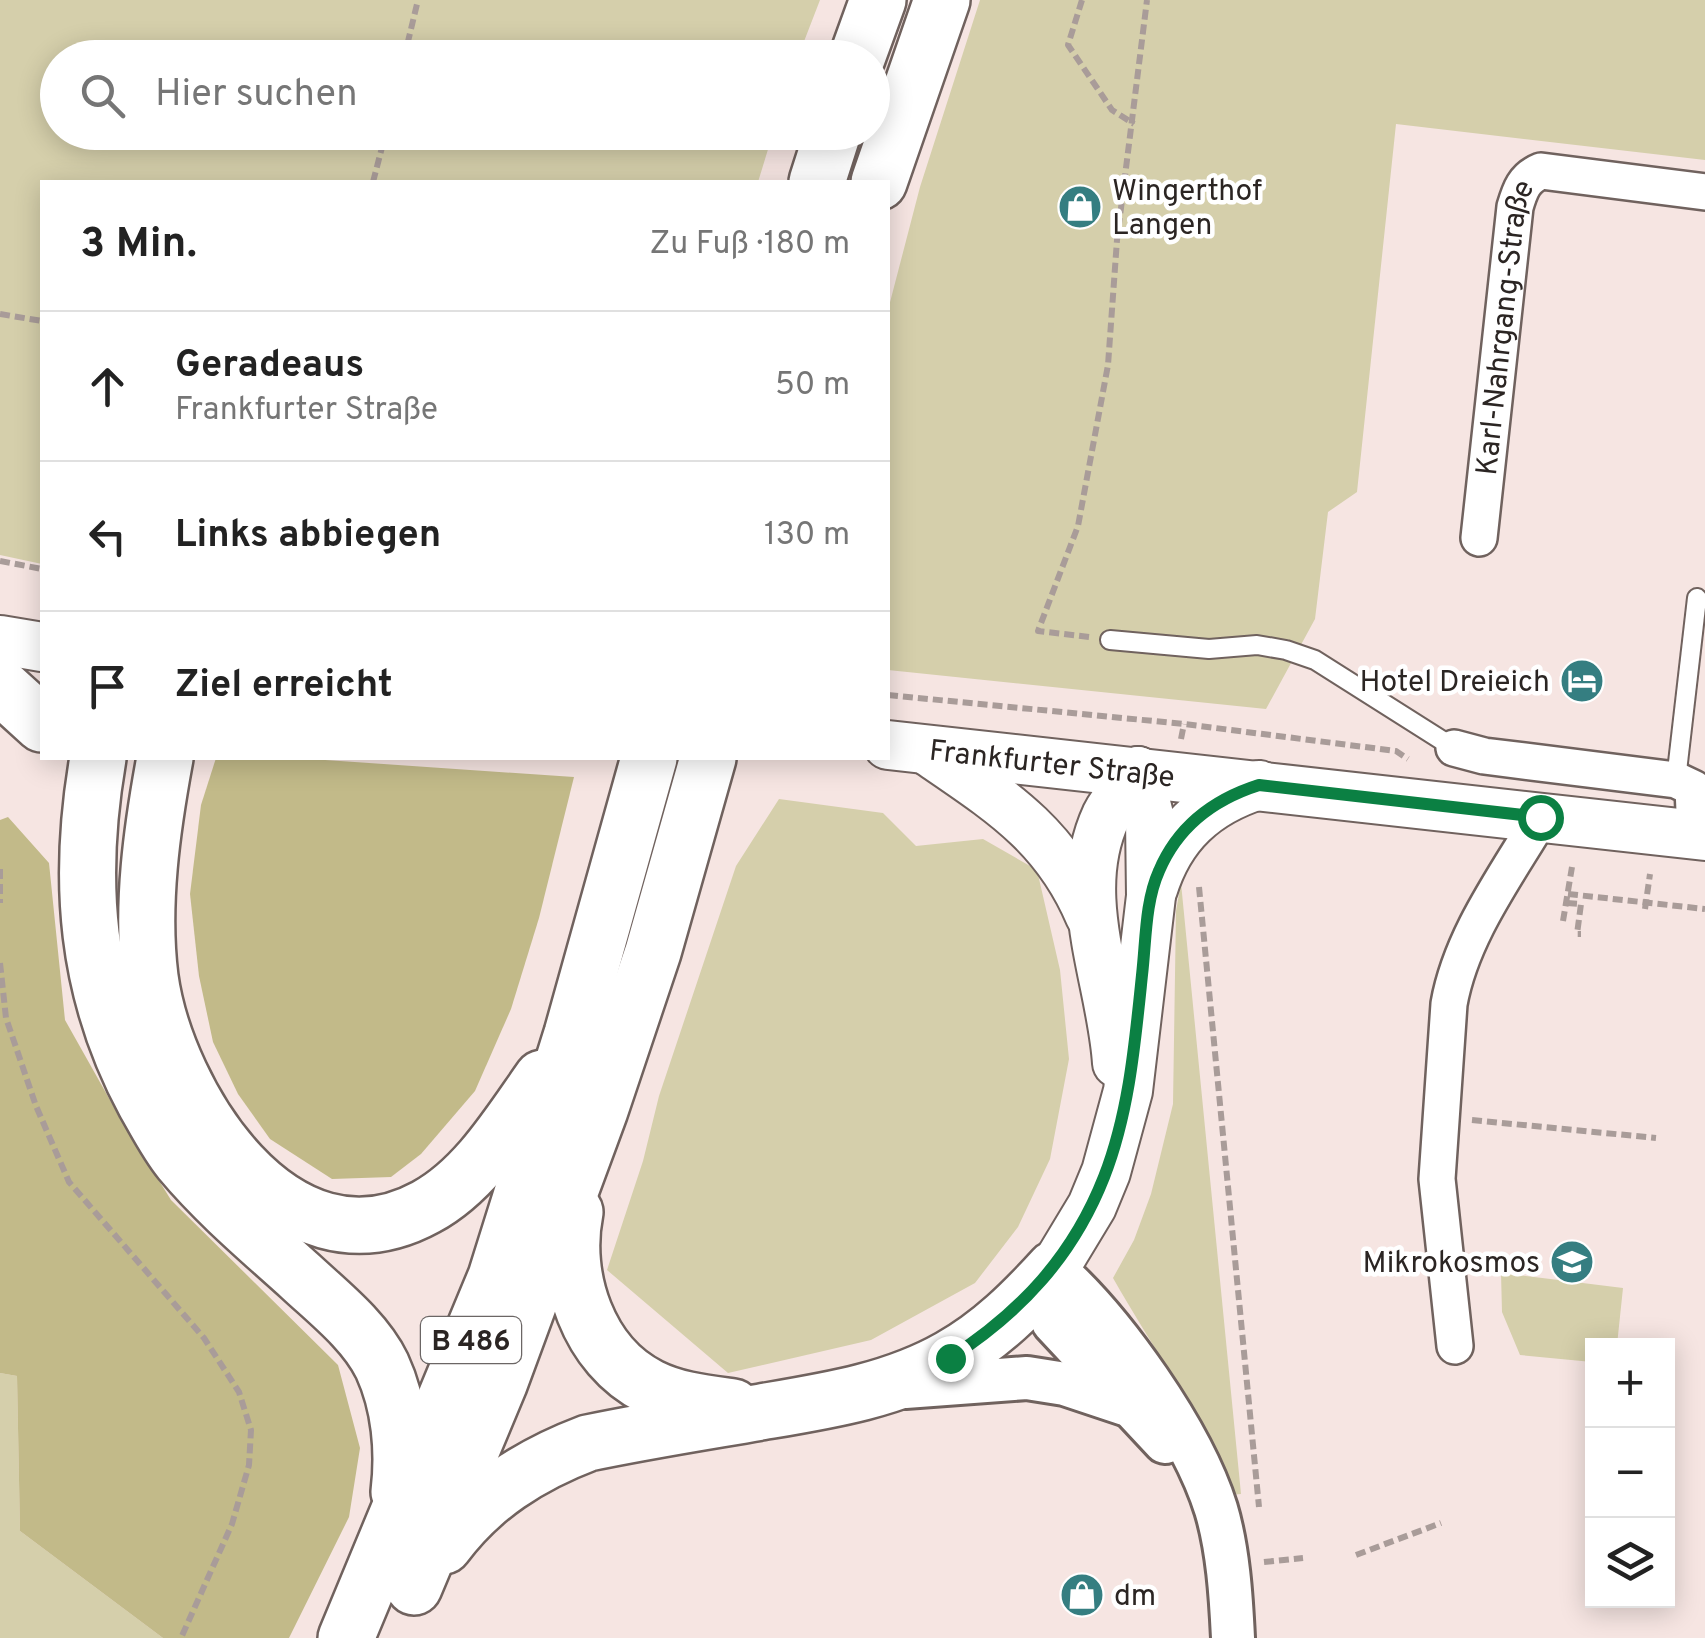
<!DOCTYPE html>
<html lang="de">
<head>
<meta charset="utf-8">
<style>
	:root { --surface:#fff; --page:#f2f2f2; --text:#222; --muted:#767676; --line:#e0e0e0 }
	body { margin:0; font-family:Overpass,sans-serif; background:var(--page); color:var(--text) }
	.controls { position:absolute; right:30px; bottom:30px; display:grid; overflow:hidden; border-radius:0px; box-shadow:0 5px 25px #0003 }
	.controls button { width:90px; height:90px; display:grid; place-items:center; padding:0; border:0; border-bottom:2px solid var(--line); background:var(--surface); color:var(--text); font:50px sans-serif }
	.stop { position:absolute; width:30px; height:30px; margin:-22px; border:8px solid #0b8043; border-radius:50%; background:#fff }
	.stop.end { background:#0b8043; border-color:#fff; box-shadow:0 2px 10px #0008 }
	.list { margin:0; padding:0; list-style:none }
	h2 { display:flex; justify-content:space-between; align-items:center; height:130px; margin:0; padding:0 40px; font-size:42px }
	h2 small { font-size:32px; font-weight:400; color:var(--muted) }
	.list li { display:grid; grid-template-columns:65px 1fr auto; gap:30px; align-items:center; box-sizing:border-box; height:150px; padding:0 40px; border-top:2px solid var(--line) }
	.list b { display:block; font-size:38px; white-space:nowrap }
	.list p { margin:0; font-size:32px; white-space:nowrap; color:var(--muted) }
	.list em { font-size:32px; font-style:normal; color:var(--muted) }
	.icon { flex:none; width:55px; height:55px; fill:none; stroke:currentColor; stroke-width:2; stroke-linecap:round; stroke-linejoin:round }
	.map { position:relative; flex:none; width:1705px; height:1638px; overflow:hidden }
	.search { position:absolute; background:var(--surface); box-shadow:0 5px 25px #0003; left:40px; top:40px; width:850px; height:110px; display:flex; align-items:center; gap:25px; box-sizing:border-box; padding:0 35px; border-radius:55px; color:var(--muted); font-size:38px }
	.panel { position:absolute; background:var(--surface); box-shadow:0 5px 25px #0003; left:40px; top:180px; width:850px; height:580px; border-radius:0px }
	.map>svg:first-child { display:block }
	.green { fill:#d5cfab }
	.forest { fill:#c2ba89 }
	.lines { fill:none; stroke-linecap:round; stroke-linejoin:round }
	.service-casing { stroke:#70625e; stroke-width:22 }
	.minor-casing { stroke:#70625e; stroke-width:40 }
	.tertiary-casing { stroke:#70625e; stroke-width:48 }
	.secondary-casing { stroke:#70625e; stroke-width:52 }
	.primary-casing { stroke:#70625e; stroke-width:60 }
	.path { stroke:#a99c99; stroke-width:6; stroke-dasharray:10 5; stroke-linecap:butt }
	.service { stroke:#fff; stroke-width:18 }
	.minor { stroke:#fff; stroke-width:35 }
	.tertiary { stroke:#fff; stroke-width:42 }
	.secondary { stroke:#fff; stroke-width:48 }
	.primary { stroke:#fff; stroke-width:55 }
	.route { stroke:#0b8043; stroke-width:12 }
	.labels { text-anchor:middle; stroke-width:9; stroke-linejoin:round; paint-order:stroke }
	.shield { fill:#fff; stroke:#6b6665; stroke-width:2.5 }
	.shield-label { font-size:28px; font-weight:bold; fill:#2b2523 }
	.poi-label { font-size:30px; fill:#2b2523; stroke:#fff; text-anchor:start }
	.street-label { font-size:30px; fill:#2b2523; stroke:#fff }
</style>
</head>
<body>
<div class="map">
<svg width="1705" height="1638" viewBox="0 0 1705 1638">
	<rect width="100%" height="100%" fill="#f6e5e2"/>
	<!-- green -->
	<g class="green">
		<polygon points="0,0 820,0 798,57 58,58 58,132 773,133 758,182 42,182 42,564 0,555"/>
		<polygon points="980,0 1705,0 1705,160 1396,124 1357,492 1328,512 1315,619 1266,709 888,670 888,310 920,187"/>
		<polygon points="779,799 883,813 916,846 983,839 1037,870 1060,970 1069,1059 1050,1159 1018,1227 975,1283 871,1340 728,1373 607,1270 643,1161 659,1096 736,866"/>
		<path d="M1181,883L1241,1494L1230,1495C1202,1416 1154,1350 1113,1278L1134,1240L1151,1194L1173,1104L1176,911Z"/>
		<polygon points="1501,1273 1623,1288 1617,1345 1592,1346 1592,1362 1520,1355 1502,1312"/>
		<polygon points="0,1373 17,1376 20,1531 163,1638 0,1638"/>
	</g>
	<!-- forest -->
	<g class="forest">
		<polygon points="216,758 296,758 574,777 539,918 511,1009 475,1091 421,1154 391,1177 332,1179 270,1139 238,1094 213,1042 199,976 190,894 201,805"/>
		<polygon points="8,817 49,863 65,1020 119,1116 171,1200 338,1365 360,1448 349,1517 289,1638 163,1638 20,1531 17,1376 0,1373 0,820"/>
	</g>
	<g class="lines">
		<defs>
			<g id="service">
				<polyline points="1110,640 1209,649 1257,645 1286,650 1315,660 1454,748"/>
				<polyline points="1676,780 1697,598"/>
			</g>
			<g id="minor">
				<path id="s1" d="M1479,538L1515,207C1520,190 1524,178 1541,171L1705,192"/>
				<polyline points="1454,748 1484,756 1676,780 1693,788 1695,834"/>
				<path d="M1455,1346L1437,1179L1449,1004C1461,936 1506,876 1541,817"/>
			</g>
			<g id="tertiary">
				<path d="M1054,1269C1114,1322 1192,1432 1216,1509C1228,1549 1231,1596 1233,1638"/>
				<polyline points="1054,1269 1048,1302 1053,1322 1165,1442"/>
				<polyline points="905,1387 1027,1378 1065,1384 1125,1404"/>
			</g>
			<g id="secondary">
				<polyline points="0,640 42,647"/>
				<path id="s2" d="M888,745L1705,836"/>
				<path d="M931,753C1001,801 1056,835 1090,916"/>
				<path d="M1153,889C1170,834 1205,802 1259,785"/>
				<path d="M1117,1063C1112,982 1069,896 1106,816C1114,800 1127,786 1138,771"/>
				<polyline points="1054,1269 1092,1206 1106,1172 1128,1091 1151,896 1150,819 1138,771"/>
			</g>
			<g id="primary">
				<polyline points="857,58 878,0"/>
				<polyline points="817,182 833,132"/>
				<polyline points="879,182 942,0"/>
				<polyline points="0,686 42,724"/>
				<path d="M98,758C77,880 85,992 145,1103C156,1122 167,1144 181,1161C216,1203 260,1240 301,1277C329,1303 365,1331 382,1366C400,1405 404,1451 399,1492"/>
				<path d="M165,758C152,828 141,905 150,977C166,1095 284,1285 426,1207C476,1180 510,1123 542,1078"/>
				<path d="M575,1212C562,1277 588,1356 650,1387C676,1400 704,1403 733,1407"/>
				<path d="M444,1546C481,1496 530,1465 588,1443C645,1431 703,1422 761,1412C826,1401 892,1391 950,1358C991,1335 1023,1303 1054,1269"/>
				<polyline points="414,1587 499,1384 600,1110 653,952 708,758"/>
				<polyline points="346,1638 496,1277 572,1034 649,758"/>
			</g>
		</defs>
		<!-- service casing -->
		<use href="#service" class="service-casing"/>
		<!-- minor casing -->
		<use href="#minor" class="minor-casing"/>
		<!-- tertiary casing -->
		<use href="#tertiary" class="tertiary-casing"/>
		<!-- secondary casing -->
		<use href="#secondary" class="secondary-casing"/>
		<!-- primary casing -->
		<use href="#primary" class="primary-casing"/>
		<!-- path -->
		<g class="path">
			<polyline points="1082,0 1068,45 1112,110 1134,124"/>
			<polyline points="404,58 418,0"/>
			<polyline points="373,182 386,132"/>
			<polyline points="0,314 42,321"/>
			<polyline points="0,561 42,569"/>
			<polyline points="1089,637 1038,631 1078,526 1108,365 1117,240 1147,0"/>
			<polyline points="888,695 1184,724 1396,751 1408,759"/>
			<polyline points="1181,739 1184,724"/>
			<polyline points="0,869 0,903"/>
			<polyline points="1199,887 1259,1507"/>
			<polyline points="1568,894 1705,909"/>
			<polyline points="1567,903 1581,904 1577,934 1581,934"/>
			<polyline points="1645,909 1650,874"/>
			<polyline points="1563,921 1572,867"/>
			<polyline points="0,963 6,1018 36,1106 69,1182 204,1338 239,1392 251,1430 249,1465 232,1524 181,1638"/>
			<polyline points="1472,1120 1656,1138"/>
			<polyline points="1356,1555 1441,1523"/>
			<polyline points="1264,1562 1303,1558"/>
		</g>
		<!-- service -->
		<use href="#service" class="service"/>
		<!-- minor -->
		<use href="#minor" class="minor"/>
		<!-- tertiary -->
		<use href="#tertiary" class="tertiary"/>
		<!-- secondary -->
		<use href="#secondary" class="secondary"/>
		<!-- primary -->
		<use href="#primary" class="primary"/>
	</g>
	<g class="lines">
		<!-- route -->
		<path class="route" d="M950,1358C1021,1312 1073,1256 1104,1177C1129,1113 1135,1043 1142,975C1146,941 1145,902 1159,871C1178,826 1215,799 1259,785L1540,817"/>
	</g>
	<!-- icons -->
	<defs>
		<symbol id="shop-disc" viewBox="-11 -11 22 22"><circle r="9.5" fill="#357e81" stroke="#fff"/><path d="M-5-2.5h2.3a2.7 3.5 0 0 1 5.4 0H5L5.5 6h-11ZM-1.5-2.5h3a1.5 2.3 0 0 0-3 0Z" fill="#fff"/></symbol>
		<symbol id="hotel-disc" viewBox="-11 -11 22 22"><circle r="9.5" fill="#357e81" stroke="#fff"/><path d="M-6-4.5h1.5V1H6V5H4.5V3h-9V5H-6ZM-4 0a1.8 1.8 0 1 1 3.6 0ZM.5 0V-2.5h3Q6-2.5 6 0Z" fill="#fff"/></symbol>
		<symbol id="school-disc" viewBox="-11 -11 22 22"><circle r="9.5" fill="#357e81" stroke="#fff"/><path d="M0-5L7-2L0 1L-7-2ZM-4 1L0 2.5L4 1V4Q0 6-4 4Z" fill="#fff"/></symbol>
	</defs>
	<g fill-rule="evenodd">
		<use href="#shop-disc" x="1055" y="182" width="50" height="50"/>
		<use href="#hotel-disc" x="1557" y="656" width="50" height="50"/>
		<use href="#school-disc" x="1547" y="1237" width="50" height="50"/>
		<use href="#shop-disc" x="1057" y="1570" width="50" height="50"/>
	</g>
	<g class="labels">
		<!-- shield labels -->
		<rect class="shield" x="421" y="1317" width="100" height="46" rx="8"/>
		<g class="shield-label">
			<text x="471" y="1350">B 486</text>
		</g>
		<!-- poi labels -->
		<g class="poi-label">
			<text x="1112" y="200">Wingerthof<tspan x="1112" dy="34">Langen</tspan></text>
			<text x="1550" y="691" text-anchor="end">Hotel Dreieich</text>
			<text x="1540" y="1272" text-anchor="end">Mikrokosmos</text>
			<text x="1114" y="1605">dm</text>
		</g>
		<!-- street labels -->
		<g class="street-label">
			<text dy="10" stroke="none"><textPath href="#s1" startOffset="212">Karl-Nahrgang-Straße</textPath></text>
			<text dy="10" stroke="none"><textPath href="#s2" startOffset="165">Frankfurter Straße</textPath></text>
		</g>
	</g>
</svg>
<div class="controls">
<button>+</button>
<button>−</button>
<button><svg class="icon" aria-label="layers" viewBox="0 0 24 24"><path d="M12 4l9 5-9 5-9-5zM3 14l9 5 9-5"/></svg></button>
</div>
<div class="stop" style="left:1540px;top:817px"></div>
<div class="stop end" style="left:950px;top:1358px"></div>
<div class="search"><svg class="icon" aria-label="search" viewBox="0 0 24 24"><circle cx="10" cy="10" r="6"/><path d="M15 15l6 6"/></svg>Hier suchen</div>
<section class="panel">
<h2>3 Min.<small>Zu Fuß · 180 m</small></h2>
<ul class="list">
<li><svg class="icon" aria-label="ahead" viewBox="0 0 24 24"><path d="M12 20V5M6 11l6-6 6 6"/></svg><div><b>Geradeaus</b><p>Frankfurter Straße</p></div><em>50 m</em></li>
<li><svg class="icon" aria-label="left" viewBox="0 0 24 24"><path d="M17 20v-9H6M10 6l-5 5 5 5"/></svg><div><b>Links abbiegen</b></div><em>130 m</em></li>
<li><svg class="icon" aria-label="arrive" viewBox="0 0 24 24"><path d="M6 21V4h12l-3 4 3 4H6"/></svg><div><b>Ziel erreicht</b></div></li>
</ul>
</section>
</div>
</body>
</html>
